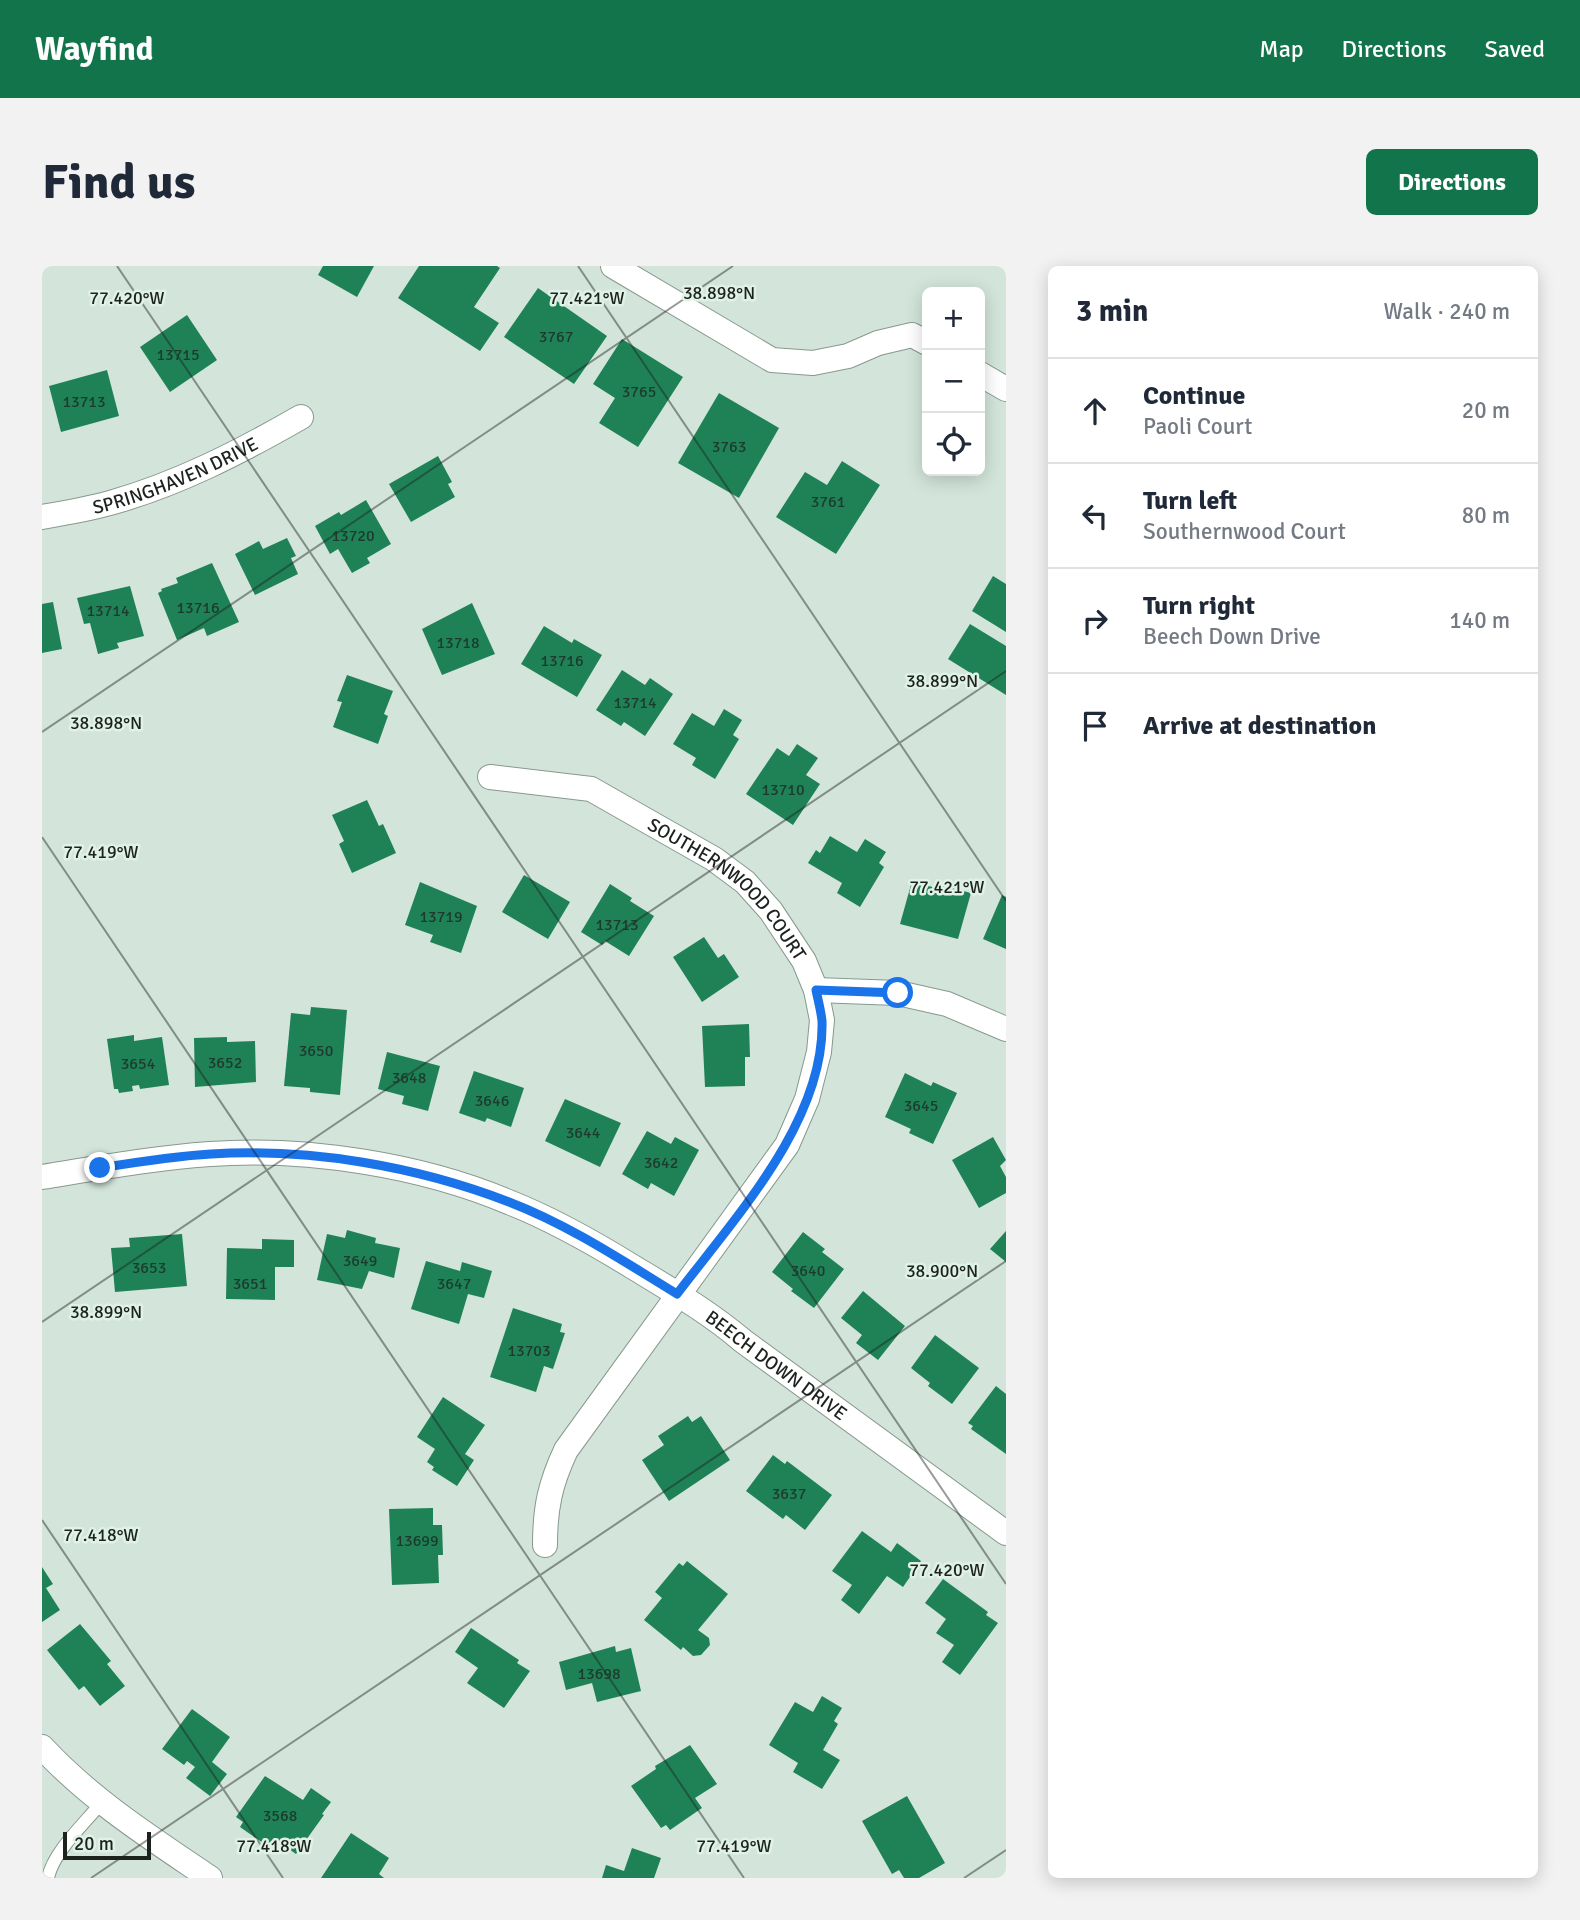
<!DOCTYPE html>
<html lang="en">
<head>
<meta charset="utf-8">
<style>
	:root { --surface:#fff; --page:#f2f2f3; --text:#1f2937; --muted:#747a83; --line:#e0e1e3; --accent:#11744b }
	body { margin:0; font-family:Signika,sans-serif; background:var(--page); color:var(--text) }
	.controls { position:absolute; right:21px; top:21px; display:grid; overflow:hidden; border-radius:10px; box-shadow:0 4px 18px #0003 }
	.controls button { width:63px; height:63px; display:grid; place-items:center; padding:0; border:0; border-bottom:2px solid var(--line); background:var(--surface); color:var(--text); font:35px sans-serif }
	.scale { position:absolute; left:21px; bottom:18px; width:88px; box-sizing:border-box; padding-left:7px; border:4px solid #1c221e; border-top:0; font-size:19px; line-height:24px; white-space:nowrap; color:#1c221e; -webkit-text-stroke:5px #e0f2e7; paint-order:stroke }
	.stop { position:absolute; width:21px; height:21px; margin:-16px; border:5px solid #1a73e8; border-radius:50%; background:#fff }
	.stop.end { background:#1a73e8; border-color:#fff; box-shadow:0 2px 7px #0008 }
	.list { margin:0; padding:0; list-style:none }
	h2 { display:flex; justify-content:space-between; align-items:center; height:91px; margin:0; padding:0 28px; font-size:30px }
	h2 small { font-size:23px; font-weight:400; color:var(--muted) }
	.list li { display:grid; grid-template-columns:46px 1fr auto; gap:21px; align-items:center; box-sizing:border-box; height:105px; padding:0 28px; border-top:2px solid var(--line) }
	.list b { display:block; font-size:26px; white-space:nowrap }
	.list p { margin:0; font-size:23px; white-space:nowrap; color:var(--muted) }
	.list em { font-size:23px; font-style:normal; color:var(--muted) }
	.icon { flex:none; width:38px; height:38px; fill:none; stroke:currentColor; stroke-width:2; stroke-linecap:round; stroke-linejoin:round }
	.map { position:relative; flex:none; width:964px; height:1612px; overflow:hidden; border-radius:10px }
	header { display:flex; align-items:center; gap:42px; box-sizing:border-box; height:98px; padding:0 35px; background:var(--accent); color:#fff }
	header strong { font-size:33px }
	nav { display:flex; gap:38px; margin-inline-start:auto; font-size:24px }
	.intro { display:flex; align-items:center; justify-content:space-between; box-sizing:border-box; height:168px; padding:0 42px }
	h1 { margin:0; font-size:49px }
	.button { padding:18px 32px; border-radius:10px; background:var(--accent); color:#fff; font-size:24px; font-weight:700 }
	main { display:flex; gap:42px; padding:0 42px }
	aside { flex:1; background:var(--surface); border-radius:10px; box-shadow:0 4px 18px #0003 }
	.map>svg:first-child { display:block }
	.building { fill:#1f8257 }
	.lines { fill:none; stroke-linecap:round; stroke-linejoin:round }
	.lane-casing { stroke:#87998e; stroke-width:14 }
	.street-casing { stroke:#87998e; stroke-width:26 }
	.lane { stroke:#fff; stroke-width:12 }
	.street { stroke:#fff; stroke-width:24 }
	.route { stroke:#1a73e8; stroke-width:9 }
	.ticks { fill:none; stroke:#1c221e; stroke-width:2; stroke-opacity:0.45 }
	.labels { text-anchor:middle; stroke-width:5; stroke-linejoin:round; paint-order:stroke }
	.number-label { font-size:16px; fill:#1d3a2c }
	.street-label { font-size:19px; fill:#1c221e; stroke:#e0f2e7 }
	.ticks-label { font-size:18px; text-anchor:middle; fill:#1c221e; stroke:#e0f2e7; stroke-width:5; stroke-linejoin:round; paint-order:stroke }
</style>
</head>
<body>
<header>
<strong>Wayfind</strong>
<nav><a>Map</a><a>Directions</a><a>Saved</a></nav>
</header>
<div class="intro"><h1>Find us</h1><a class="button">Directions</a></div>
<main>
<div class="map">
<svg width="964" height="1612" viewBox="0 0 964 1612">
	<rect width="100%" height="100%" fill="#d3e5da"/>
	<!-- building -->
	<g class="building">
		<polygon points="281,0 332,0 315,31 276,9"/>
		<polygon points="377,0 455,0 458,2 432,41 457,57 438,85 356,32"/>
		<polygon points="496,22 565,70 532,118 462,71"/>
		<polygon points="145,49 175,94 128,126 98,81"/>
		<polygon points="580,73 641,111 596,181 557,157 573,132 551,118"/>
		<polygon points="65,104 77,150 19,166 7,120"/>
		<polygon points="677,127 737,162 697,232 636,197"/>
		<polygon points="396,190 410,216 406,218 413,231 369,256 347,218"/>
		<polygon points="800,195 838,219 794,288 734,251 763,206 785,219"/>
		<polygon points="324,234 349,278 325,292 328,297 310,307 296,283 288,288 273,260 297,246 299,249"/>
		<polygon points="245,272 254,290 249,292 256,308 213,329 193,288 217,275 221,283"/>
		<polygon points="170,297 197,356 165,370 162,362 135,374 116,327 120,325 119,323 136,317 134,312"/>
		<polygon points="951,310 964,318 964,366 930,345"/>
		<polygon points="88,320 102,370 75,377 77,382 56,388 48,357 42,358 35,332"/>
		<polygon points="11,336 20,383 0,387 0,338"/>
		<polygon points="430,337 453,388 400,409 380,363"/>
		<polygon points="928,358 964,380 964,429 906,393"/>
		<polygon points="502,360 530,377 532,373 560,389 535,431 479,398"/>
		<polygon points="580,404 603,419 608,412 631,428 603,470 582,456 579,460 554,444"/>
		<polygon points="305,409 351,425 342,448 346,450 336,478 291,461 300,436 295,435"/>
		<polygon points="682,443 700,454 691,469 697,473 673,513 650,499 654,492 631,478 650,447 672,460"/>
		<polygon points="755,478 776,492 764,509 778,518 751,559 704,528 735,482 747,490"/>
		<polygon points="325,534 337,560 341,558 354,587 310,607 297,578 302,575 290,549"/>
		<polygon points="788,570 815,586 823,573 844,586 837,597 842,601 818,641 795,627 800,617 766,597 774,584 778,587"/>
		<polygon points="482,609 528,636 506,673 460,646"/>
		<polygon points="870,615 897,623 898,619 929,627 916,673 858,658"/>
		<polygon points="378,616 435,640 419,687 388,676 391,669 363,659"/>
		<polygon points="568,618 590,632 588,635 612,650 587,690 563,675 560,679 539,666"/>
		<polygon points="960,629 964,631 964,683 941,673"/>
		<polygon points="662,671 676,692 682,688 697,711 660,736 631,691"/>
		<polygon points="269,741 305,744 298,829 268,826 268,822 242,820 249,747 268,749"/>
		<polygon points="707,758 708,791 703,791 703,820 663,821 660,760"/>
		<polygon points="92,769 92,775 120,771 127,819 98,823 97,819 90,820 91,825 77,827 76,823 72,823 65,773"/>
		<polygon points="185,771 185,776 213,775 214,816 153,821 152,772"/>
		<polygon points="345,786 398,800 386,845 360,838 362,830 336,823"/>
		<polygon points="432,805 482,822 469,861 445,852 443,856 417,847"/>
		<polygon points="863,807 889,820 891,816 915,827 891,878 867,867 869,863 843,851"/>
		<polygon points="523,833 579,857 558,901 503,875"/>
		<polygon points="605,865 629,878 633,871 657,884 632,930 609,917 606,923 580,908"/>
		<polygon points="951,871 964,894 958,900 964,911 964,927 937,942 910,894"/>
		<polygon points="305,964 334,972 333,977 358,982 352,1012 327,1005 320,1023 275,1014 285,968 303,972"/>
		<polygon points="964,965 964,996 948,983"/>
		<polygon points="761,966 783,983 780,986 802,1003 772,1042 749,1025 751,1023 730,1006"/>
		<polygon points="140,968 145,1020 73,1026 69,982 88,981 87,972"/>
		<polygon points="220,973 252,974 252,1001 233,1001 233,1034 184,1033 185,982 220,983"/>
		<polygon points="384,995 418,1005 420,996 450,1005 442,1032 426,1028 417,1058 369,1043"/>
		<polygon points="821,1025 863,1060 836,1094 814,1077 820,1069 799,1052"/>
		<polygon points="471,1042 520,1058 518,1066 523,1067 511,1103 502,1100 494,1126 448,1111"/>
		<polygon points="893,1069 937,1102 910,1138 886,1120 888,1117 869,1102"/>
		<polygon points="954,1120 964,1128 964,1188 929,1163 931,1160 926,1157"/>
		<polygon points="401,1131 443,1159 423,1188 432,1194 415,1220 390,1204 392,1201 385,1196 393,1183 375,1171"/>
		<polygon points="646,1150 650,1156 659,1150 688,1194 627,1235 600,1194 622,1179 616,1170"/>
		<polygon points="731,1189 743,1198 745,1195 790,1229 763,1264 744,1249 741,1253 704,1225"/>
		<polygon points="391,1242 391,1259 400,1259 401,1289 396,1289 397,1317 350,1319 347,1243"/>
		<polygon points="820,1265 849,1286 855,1277 879,1295 861,1321 845,1310 817,1348 799,1334 810,1319 790,1305"/>
		<polygon points="645,1295 686,1328 656,1364 667,1372 668,1379 659,1389 651,1390 641,1381 639,1384 602,1354 620,1332 613,1326 637,1297 641,1300"/>
		<polygon points="0,1301 11,1318 4,1322 18,1344 0,1356"/>
		<polygon points="901,1313 946,1346 944,1349 956,1357 918,1409 900,1396 912,1379 894,1367 904,1353 883,1337"/>
		<polygon points="38,1358 69,1395 65,1398 83,1420 58,1440 42,1420 37,1424 5,1384"/>
		<polygon points="429,1362 477,1394 475,1397 488,1405 462,1442 425,1417 436,1402 413,1386"/>
		<polygon points="573,1380 574,1386 589,1382 599,1425 555,1436 550,1417 524,1424 517,1396"/>
		<polygon points="780,1430 800,1442 792,1455 796,1458 781,1484 798,1494 780,1523 751,1506 756,1497 727,1479 753,1436 771,1446"/>
		<polygon points="150,1443 188,1471 170,1496 185,1508 168,1530 144,1512 153,1501 145,1495 142,1499 120,1483"/>
		<polygon points="648,1479 675,1518 653,1532 660,1542 628,1564 624,1559 619,1562 589,1520 614,1503 613,1500"/>
		<polygon points="223,1510 261,1534 269,1522 289,1536 280,1548 282,1549 254,1588 234,1574 228,1582 198,1561 201,1556 194,1551"/>
		<polygon points="865,1530 903,1597 877,1612 862,1612 857,1604 850,1608 820,1555"/>
		<polygon points="309,1567 347,1592 337,1608 342,1612 279,1612"/>
		<polygon points="590,1582 619,1592 612,1612 560,1612 564,1599 582,1605"/>
	</g>
	<g class="lines">
		<defs>
			<path id="lane" d="M6,1612C11,1586 43,1557 60,1536"/>
			<g id="street">
				<polyline points="571,0 730,94 771,97 806,90 836,77 870,69 885,77"/>
				<polyline points="938,108 964,123"/>
				<path id="s1" d="M0,251C23,247 46,243 68,237C136,218 198,186 259,151"/>
				<path id="s2" d="M448,511L549,523L672,593L703,616L729,645L762,695L774,724L780,754L777,786L765,833L745,879L524,1184C508,1218 503,1242 503,1279"/>
				<polyline points="774,724 856,727 905,738 964,763"/>
				<path id="s3" d="M0,911C56,902 112,892 168,888C265,881 380,899 469,937C512,954 552,977 591,1001C629,1024 667,1046 701,1075L964,1267"/>
				<path d="M0,1481C49,1534 109,1572 168,1612"/>
			</g>
		</defs>
		<!-- lane casing -->
		<use href="#lane" class="lane-casing"/>
		<!-- street casing -->
		<use href="#street" class="street-casing"/>
		<!-- lane -->
		<use href="#lane" class="lane"/>
		<!-- street -->
		<use href="#street" class="street"/>
	</g>
	<g class="lines">
		<!-- route -->
		<path class="route" d="M58,902C95,896 132,890 169,888C269,882 374,900 467,936C527,959 581,995 635,1028C692,953 783,855 780,755C779,745 776,734 774,724L856,727"/>
	</g>
	<!-- ticks -->
	<path class="ticks" d="M75,0L964,1318M536,0L964,635M0,466L691,0M0,571L702,1612M0,1056L964,405M0,1254L241,1612M49,1612L964,995M922,1612L964,1584"/>
	<g class="labels">
		<!-- number labels -->
		<g class="number-label">
			<text x="514" y="76">3767</text>
			<text x="136" y="94">13715</text>
			<text x="597" y="131">3765</text>
			<text x="42" y="141">13713</text>
			<text x="687" y="186">3763</text>
			<text x="786" y="241">3761</text>
			<text x="311" y="275">13720</text>
			<text x="156" y="347">13716</text>
			<text x="66" y="350">13714</text>
			<text x="416" y="382">13718</text>
			<text x="520" y="400">13716</text>
			<text x="593" y="442">13714</text>
			<text x="741" y="529">13710</text>
			<text x="399" y="656">13719</text>
			<text x="575" y="664">13713</text>
			<text x="274" y="790">3650</text>
			<text x="183" y="802">3652</text>
			<text x="96" y="803">3654</text>
			<text x="367" y="817">3648</text>
			<text x="450" y="840">3646</text>
			<text x="879" y="845">3645</text>
			<text x="541" y="872">3644</text>
			<text x="619" y="902">3642</text>
			<text x="318" y="1000">3649</text>
			<text x="107" y="1007">3653</text>
			<text x="766" y="1010">3640</text>
			<text x="208" y="1023">3651</text>
			<text x="412" y="1023">3647</text>
			<text x="487" y="1090">13703</text>
			<text x="747" y="1233">3637</text>
			<text x="375" y="1280">13699</text>
			<text x="557" y="1413">13698</text>
			<text x="238" y="1555">3568</text>
		</g>
		<!-- street labels -->
		<g class="street-label">
			<text dy="7" stroke="none"><textPath href="#s1" startOffset="140">SPRINGHAVEN DRIVE</textPath></text>
			<text dy="7" stroke="none"><textPath href="#s2" startOffset="273">SOUTHERNWOOD COURT</textPath></text>
			<text dy="7" stroke="none"><textPath href="#s3" startOffset="789">BEECH DOWN DRIVE</textPath></text>
		</g>
	</g>
	<g class="ticks-label">
		<text x="677" y="33">38.898°N</text>
		<text x="85" y="38">77.420°W</text>
		<text x="545" y="38">77.421°W</text>
		<text x="900" y="421">38.899°N</text>
		<text x="64" y="463">38.898°N</text>
		<text x="59" y="592">77.419°W</text>
		<text x="905" y="627">77.421°W</text>
		<text x="900" y="1011">38.900°N</text>
		<text x="64" y="1052">38.899°N</text>
		<text x="59" y="1275">77.418°W</text>
		<text x="905" y="1310">77.420°W</text>
		<text x="232" y="1586">77.418°W</text>
		<text x="692" y="1586">77.419°W</text>
	</g>
</svg>
<div class="controls">
<button>+</button>
<button>−</button>
<button><svg class="icon" aria-label="locate" viewBox="0 0 24 24"><circle cx="12" cy="12" r="6"/><path d="M12 2v4M12 18v4M2 12h4M18 12h4"/></svg></button>
</div>
<div class="scale">20 m</div>
<div class="stop" style="left:856px;top:727px"></div>
<div class="stop end" style="left:58px;top:902px"></div>
</div>
<aside>
<h2>3 min<small>Walk · 240 m</small></h2>
<ul class="list">
<li><svg class="icon" aria-label="ahead" viewBox="0 0 24 24"><path d="M12 20V5M6 11l6-6 6 6"/></svg><div><b>Continue</b><p>Paoli Court</p></div><em>20 m</em></li>
<li><svg class="icon" aria-label="left" viewBox="0 0 24 24"><path d="M17 20v-9H6M10 6l-5 5 5 5"/></svg><div><b>Turn left</b><p>Southernwood Court</p></div><em>80 m</em></li>
<li><svg class="icon" aria-label="right" viewBox="0 0 24 24"><path d="M7 20v-9h11M14 6l5 5-5 5"/></svg><div><b>Turn right</b><p>Beech Down Drive</p></div><em>140 m</em></li>
<li><svg class="icon" aria-label="arrive" viewBox="0 0 24 24"><path d="M6 21V4h12l-3 4 3 4H6"/></svg><div><b>Arrive at destination</b></div></li>
</ul>
</aside>
</main>
</body>
</html>
